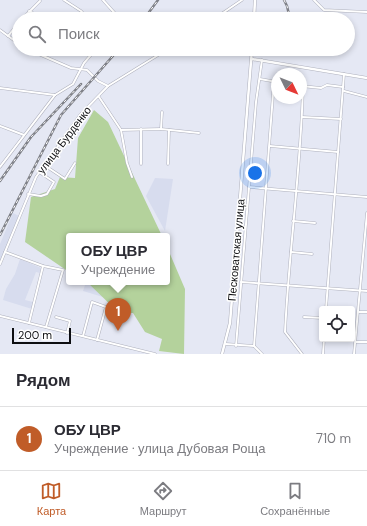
<!DOCTYPE html>
<html lang="ru">
<head>
<meta charset="utf-8">
<style>
	:root { --surface:#fff; --page:#f7f7f7; --text:#2b2b33; --muted:#7c7c81; --line:#e1e1e2; --accent:#c05c28 }
	body { margin:0; font-family:"DM Sans",sans-serif; background:var(--page); color:var(--text) }
	.controls { position:absolute; right:12px; bottom:12px; display:grid; overflow:hidden; border-radius:4px; box-shadow:0 2px 6px #0003 }
	.controls button { width:36px; height:36px; display:grid; place-items:center; padding:0; border:0; border-bottom:1px solid var(--line); background:var(--surface); color:var(--text); font:20px sans-serif }
	.compass { position:absolute; left:271px; top:68px; width:36px; height:36px; border-radius:50%; background:var(--surface); box-shadow:0 2px 6px #0003; rotate:133deg }
	.scale { position:absolute; left:12px; bottom:10px; width:59px; box-sizing:border-box; padding-left:4px; border:2px solid #0d0e11; border-top:0; font-size:11px; line-height:14px; white-space:nowrap; color:#0d0e11; -webkit-text-stroke:3px #fff; paint-order:stroke }
	.you { position:absolute; left:255px; top:173px; width:14px; height:14px; margin:-10px; border:3px solid #fff; border-radius:50%; background:#1a73e8; box-shadow:0 0 0 6px #1a73e833 }
	.badge { display:grid; place-items:center; width:26px; height:26px; border-radius:50%; background:var(--accent); color:#fff; font-size:13px; font-weight:700 }
	.pin { position:absolute; translate:-50% -33px; filter:drop-shadow(0 1px 2px #0008) }
	.pin::after { content:''; position:absolute; top:21px; width:14px; height:12px; background:inherit; clip-path:polygon(0 0,100% 0,50% 100%) }
	.popup { position:absolute; left:66px; top:233px; width:104px; height:52px; box-sizing:border-box; display:grid; place-content:center; border-radius:4px; background:var(--surface); filter:drop-shadow(0 1px 3px #0005); font-size:13px; white-space:nowrap; color:var(--muted) }
	.popup b { font-size:15px; color:var(--text) }
	.popup::after { content:''; position:absolute; left:50%; top:100%; margin-left:-8px; border:8px solid transparent; border-top-color:var(--surface) }
	.list { margin:0; padding:0; list-style:none }
	h2 { display:flex; justify-content:space-between; align-items:center; height:52px; margin:0; padding:0 16px; font-size:17px }
	h2 small { font-size:13px; font-weight:400; color:var(--muted) }
	.list li { display:grid; grid-template-columns:26px 1fr auto; gap:12px; align-items:center; box-sizing:border-box; height:64px; padding:0 16px; border-top:1px solid var(--line) }
	.list b { display:block; font-size:15px; white-space:nowrap }
	.list p { margin:0; font-size:13px; white-space:nowrap; color:var(--muted) }
	.list em { font-size:13px; font-style:normal; color:var(--muted) }
	.icon { flex:none; width:22px; height:22px; fill:none; stroke:currentColor; stroke-width:2; stroke-linecap:round; stroke-linejoin:round }
	.map { position:relative; flex:none; width:367px; height:354px; overflow:hidden }
	.search { position:absolute; background:var(--surface); box-shadow:0 2px 6px #0003; left:12px; right:12px; top:12px; height:44px; display:flex; align-items:center; gap:10px; box-sizing:border-box; padding:0 14px; border-radius:22px; color:var(--muted); font-size:15px }
	.sheet { height:116px; background:var(--surface) }
	nav { display:flex; justify-content:space-around; align-items:center; box-sizing:border-box; height:56px; border-top:1px solid var(--line); background:var(--surface); font-size:11px; color:var(--muted) }
	nav a { display:grid; justify-items:center; gap:2px }
	nav .on { color:var(--accent) }
	.map>svg:first-child { display:block }
	.built { fill:#d7dcee }
	.green { fill:#b4d29c }
	.lines { fill:none; stroke-linecap:round; stroke-linejoin:round }
	.street-casing { stroke:#afb1bd; stroke-width:3 }
	.secondary-casing { stroke:#afb1bd; stroke-width:3.5 }
	.street { stroke:#fff; stroke-width:2 }
	.secondary { stroke:#fff; stroke-width:2.5 }
	.rail-casing { stroke:#7f8188; stroke-width:2.5 }
	.rail { stroke:#fff; stroke-width:1; stroke-dasharray:3; stroke-linecap:butt }
	.labels { text-anchor:middle; stroke-width:3; stroke-linejoin:round; paint-order:stroke }
	.street-label { font-size:11px; fill:#0d0e11; stroke:#fff }
</style>
</head>
<body>
<div class="map">
<svg width="367" height="354" viewBox="0 0 367 354">
	<rect width="100%" height="100%" fill="#e5e8f4"/>
	<!-- built -->
	<g class="built">
		<polygon points="155,178 173,179 165,231 146,196"/>
		<polygon points="13,213 19,216 0,262 0,244"/>
		<polygon points="20,259 41,268 40,273 36,272 25,300 33,302 32,309 3,300 6,289 15,274"/>
		<polygon points="86,282 89,282 126,304 83,291"/>
	</g>
	<!-- green -->
	<g class="green">
		<polygon points="94,110 108,122 162,236 69,236 69,272 25,242 31,197 55,189 60,177 75,178 78,138"/>
		<polygon points="167,247 185,289 184,354 159,351 162,339 145,332 133,313 119,313 87,282 167,282"/>
	</g>
	<g class="lines">
		<defs>
			<g id="street">
				<polyline points="64,0 81,11 88,19"/>
				<polyline points="103,0 120,19"/>
				<polyline points="314,0 324,10 367,12"/>
				<polyline points="29,11 44,19"/>
				<polyline points="22,19 40,1"/>
				<polyline points="214,19 242,0"/>
				<polyline points="0,30 19,44"/>
				<polyline points="8,36 19,23"/>
				<polyline points="27,49 71,68 87,70 98,81 108,86"/>
				<polyline points="260,79 277,82"/>
				<polyline points="301,86 321,88 327,85 343,87"/>
				<polyline points="0,88 55,95"/>
				<polyline points="344,91 367,97"/>
				<polyline points="55,95 73,84 84,63 96,49"/>
				<polyline points="99,97 121,130 127,163 132,177"/>
				<polyline points="302,117 341,119"/>
				<polyline points="0,126 24,135"/>
				<polyline points="161,129 162,112"/>
				<polyline points="121,130 161,129 199,133"/>
				<polyline points="270,146 338,152"/>
				<polyline points="141,164 141,129"/>
				<polyline points="168,164 169,130"/>
				<polyline points="44,165 65,179 75,163"/>
				<polyline points="0,167 55,95"/>
				<polyline points="249,187 367,197"/>
				<polyline points="28,194 41,196 47,194 54,182 39,172"/>
				<polyline points="293,221 315,223"/>
				<polyline points="5,252 43,266 63,270 46,327"/>
				<polyline points="291,252 312,254"/>
				<polyline points="0,264 36,177 80,115 108,86 168,49"/>
				<polyline points="241,282 367,291"/>
				<polyline points="326,309 344,74"/>
				<polyline points="359,312 367,312"/>
				<polyline points="0,316 155,354"/>
				<polyline points="56,317 70,321 67,333"/>
				<polyline points="304,317 322,318"/>
				<polyline points="29,323 43,266"/>
				<polyline points="83,336 92,302 106,307 97,340"/>
				<polyline points="356,342 367,342"/>
				<polyline points="226,344 254,346"/>
				<polyline points="236,346 256,102 262,60"/>
				<polyline points="262,354 254,346 274,81"/>
				<path d="M302,354L285,332C289,250 301,168 303,86"/>
				<polyline points="323,354 324,339"/>
				<polyline points="354,354 367,213"/>
			</g>
			<g id="secondary">
				<polyline points="254,19 255,0"/>
				<polyline points="252,59 367,78"/>
				<polyline points="222,354 230,323 252,49"/>
			</g>
		</defs>
		<!-- street casing -->
		<use href="#street" class="street-casing"/>
		<!-- secondary casing -->
		<use href="#secondary" class="secondary-casing"/>
		<!-- street -->
		<use href="#street" class="street"/>
		<!-- secondary -->
		<use href="#secondary" class="secondary"/>
		<defs>
			<g id="rail">
				<polyline points="284,0 287,6 290,19"/>
				<polyline points="144,19 158,0"/>
				<polyline points="0,181 31,137 81,84"/>
				<polyline points="0,235 61,115 119,49"/>
			</g>
		</defs>
		<!-- rail casing -->
		<use href="#rail" class="rail-casing"/>
		<!-- rail -->
		<use href="#rail" class="rail"/>
	</g>
	<g class="labels">
		<!-- street labels -->
		<g class="street-label">
			<text transform="translate(64 140) rotate(-53)" y="4">улица Бурденко</text>
			<text transform="translate(236 250) rotate(-85)" y="4">Песковатская улица</text>
		</g>
	</g>
</svg>
<div class="controls">
<button><svg class="icon" aria-label="locate" viewBox="0 0 24 24"><circle cx="12" cy="12" r="6"/><path d="M12 2v4M12 18v4M2 12h4M18 12h4"/></svg></button>
</div>
<svg class="compass" viewBox="-18 -18 36 36"><path d="M0-13l5 13h-10z" fill="#e53935"/><path d="M0 13l5-13h-10z" fill="#7c7c81"/></svg>
<div class="scale">200 m</div>
<div class="you"></div>
<div class="pin badge" style="left:118px;top:331px">1</div>
<div class="popup"><b>ОБУ ЦВР</b>Учреждение</div>
<div class="search"><svg class="icon" aria-label="search" viewBox="0 0 24 24"><circle cx="10" cy="10" r="6"/><path d="M15 15l6 6"/></svg>Поиск</div>
</div>
<section class="sheet">
<h2>Рядом<small></small></h2>
<ul class="list">
<li><span class="badge">1</span><div><b>ОБУ ЦВР</b><p>Учреждение · улица Дубовая Роща</p></div><em>710 m</em></li>
</ul>
</section>
<nav>
<a class="on"><svg class="icon" aria-label="map" viewBox="0 0 24 24"><path d="M3 6l6-2 6 2 6-2v14l-6 2-6-2-6 2zM9 4v14M15 6v14"/></svg>Карта</a>
<a><svg class="icon" aria-label="directions" viewBox="0 0 24 24"><path d="M12 3l9 9-9 9-9-9zM9 14v-3h6M13 9l2 2-2 2"/></svg>Маршрут</a>
<a><svg class="icon" aria-label="saved" viewBox="0 0 24 24"><path d="M7 4h10v16l-5-4-5 4z"/></svg>Сохранённые</a>
</nav>
</body>
</html>
